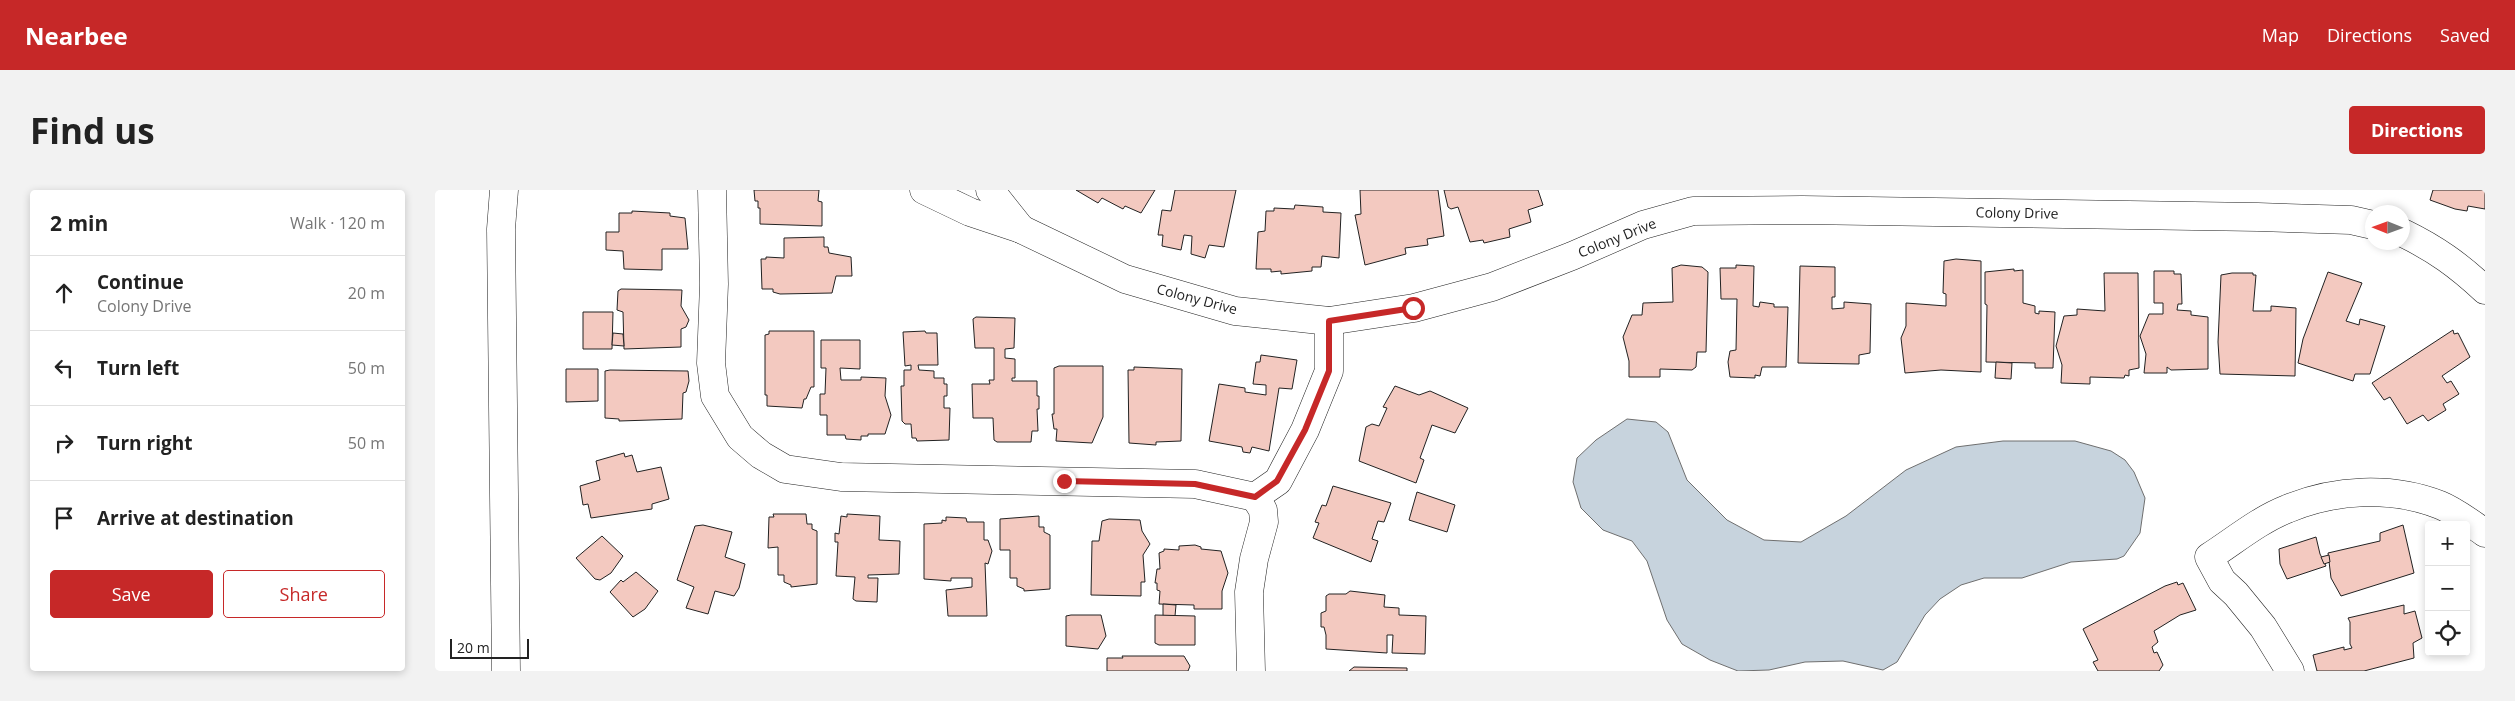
<!DOCTYPE html>
<html lang="en">
<head>
<meta charset="utf-8">
<style>
	:root { --surface:#fff; --page:#f2f2f2; --text:#222; --muted:#767676; --line:#e0e0e0; --accent:#c62828 }
	body { margin:0; font-family:"Open Sans",sans-serif; background:var(--page); color:var(--text) }
	.controls { position:absolute; right:15px; bottom:15px; display:grid; overflow:hidden; border-radius:5px; box-shadow:0 2px 8px #0003 }
	.controls button { width:45px; height:45px; display:grid; place-items:center; padding:0; border:0; border-bottom:1px solid var(--line); background:var(--surface); color:var(--text); font:25px sans-serif }
	.compass { position:absolute; left:1930px; top:15px; width:45px; height:45px; border-radius:50%; background:var(--surface); box-shadow:0 2px 8px #0003; rotate:271deg }
	.scale { position:absolute; left:15px; bottom:12px; width:79px; box-sizing:border-box; padding-left:5px; border:2px solid #222; border-top:0; font-size:14px; line-height:18px; white-space:nowrap; color:#222; -webkit-text-stroke:4px #fff; paint-order:stroke }
	.stop { position:absolute; width:15px; height:15px; margin:-11px; border:4px solid #c62828; border-radius:50%; background:#fff }
	.stop.end { background:#c62828; border-color:#fff; box-shadow:0 1px 5px #0008 }
	.list { margin:0; padding:0; list-style:none }
	h2 { display:flex; justify-content:space-between; align-items:center; height:65px; margin:0; padding:0 20px; font-size:21px }
	h2 small { font-size:16px; font-weight:400; color:var(--muted) }
	.list li { display:grid; grid-template-columns:32px 1fr auto; gap:15px; align-items:center; box-sizing:border-box; height:75px; padding:0 20px; border-top:1px solid var(--line) }
	.list b { display:block; font-size:19px; white-space:nowrap }
	.list p { margin:0; font-size:16px; white-space:nowrap; color:var(--muted) }
	.list em { font-size:16px; font-style:normal; color:var(--muted) }
	.actions { display:flex; gap:10px; padding:15px 20px }
	.actions a { flex:1; padding:11px 0; border:1px solid var(--accent); border-radius:5px; text-align:center; font-size:18px; color:var(--accent) }
	.actions .main { background:var(--accent); color:#fff }
	.icon { flex:none; width:28px; height:28px; fill:none; stroke:currentColor; stroke-width:2; stroke-linecap:round; stroke-linejoin:round }
	.map { position:relative; flex:none; width:2050px; height:481px; overflow:hidden; border-radius:5px }
	header { display:flex; align-items:center; gap:30px; box-sizing:border-box; height:70px; padding:0 25px; background:var(--accent); color:#fff }
	header strong { font-size:24px }
	nav { display:flex; gap:28px; margin-inline-start:auto; font-size:18px }
	.intro { display:flex; align-items:center; justify-content:space-between; box-sizing:border-box; height:120px; padding:0 30px }
	h1 { margin:0; font-size:35px }
	.button { padding:12px 22px; border-radius:5px; background:var(--accent); color:#fff; font-size:18px; font-weight:700 }
	main { display:flex; gap:30px; padding:0 30px }
	aside { flex:1; background:var(--surface); border-radius:5px; box-shadow:0 2px 8px #0003 }
	.map>svg:first-child { display:block }
	.water { fill:#c7d3dd; stroke:#6f6f6f }
	.building { fill:#f3c9c0; stroke:#222 }
	.lines { fill:none; stroke-linecap:round; stroke-linejoin:round }
	.minor-casing { stroke:#222; stroke-width:29 }
	.minor { stroke:#fff; stroke-width:28 }
	.route { stroke:#c62828; stroke-width:6 }
	.labels { text-anchor:middle; stroke-width:4; stroke-linejoin:round; paint-order:stroke }
	.street-label { font-size:14px; fill:#222; stroke:#fff }
</style>
</head>
<body>
<header>
<strong>Nearbee</strong>
<nav><a>Map</a><a>Directions</a><a>Saved</a></nav>
</header>
<div class="intro"><h1>Find us</h1><a class="button">Directions</a></div>
<main>
<aside>
<h2>2 min<small>Walk · 120 m</small></h2>
<ul class="list">
<li><svg class="icon" aria-label="ahead" viewBox="0 0 24 24"><path d="M12 20V5M6 11l6-6 6 6"/></svg><div><b>Continue</b><p>Colony Drive</p></div><em>20 m</em></li>
<li><svg class="icon" aria-label="left" viewBox="0 0 24 24"><path d="M17 20v-9H6M10 6l-5 5 5 5"/></svg><div><b>Turn left</b></div><em>50 m</em></li>
<li><svg class="icon" aria-label="right" viewBox="0 0 24 24"><path d="M7 20v-9h11M14 6l5 5-5 5"/></svg><div><b>Turn right</b></div><em>50 m</em></li>
<li><svg class="icon" aria-label="arrive" viewBox="0 0 24 24"><path d="M6 21V4h12l-3 4 3 4H6"/></svg><div><b>Arrive at destination</b></div></li>
</ul>
<div class="actions"><a class="main">Save</a><a>Share</a></div>
</aside>
<div class="map">
<svg width="2050" height="481" viewBox="0 0 2050 481">
	<rect width="100%" height="100%" fill="#fff"/>
	<!-- water -->
	<polygon class="water" points="1192,229 1221,232 1233,242 1252,290 1292,330 1329,350 1366,352 1411,326 1471,280 1521,257 1568,251 1640,251 1676,261 1690,270 1699,282 1710,308 1705,343 1689,366 1682,369 1636,372 1587,388 1549,388 1526,395 1505,409 1490,425 1462,472 1448,480 1408,471 1370,472 1334,480 1303,481 1275,470 1247,454 1232,430 1212,371 1197,351 1168,340 1146,318 1138,292 1142,268 1161,250"/>
	<!-- building -->
	<g class="building">
		<polygon points="319,0 384,0 383,11 387,12 387,36 325,34 325,18 323,18 323,11 320,11"/>
		<polygon points="641,0 720,0 706,23 690,16 688,19 667,8 663,13"/>
		<polygon points="740,0 801,0 789,57 774,55 770,68 756,64 757,46 749,45 746,60 727,56 728,45 723,45 727,20 736,21"/>
		<polygon points="925,0 1003,0 1009,46 992,49 993,55 970,58 971,64 930,75 920,25 926,24"/>
		<polygon points="1009,0 1103,0 1108,15 1093,20 1096,32 1074,39 1075,47 1049,53 1048,50 1035,52 1023,17 1016,19 1013,17"/>
		<polygon points="1998,0 2050,0 2050,19 2033,16 2032,21 2020,19 1995,10"/>
		<polygon points="860,15 888,17 888,22 906,23 904,68 887,66 886,77 877,77 877,81 846,84 846,81 836,82 836,79 821,79 823,42 830,41 831,21 839,21 839,18 859,19"/>
		<polygon points="197,21 235,23 235,26 250,28 253,59 227,59 227,80 189,79 188,61 171,60 171,42 184,42 184,23 197,23"/>
		<polygon points="389,47 389,57 393,57 394,63 416,67 417,86 401,86 397,103 345,104 338,102 338,99 327,99 326,69 331,69 331,67 349,68 349,48"/>
		<polygon points="1521,69 1546,71 1546,182 1506,180 1470,183 1466,148 1471,136 1471,113 1511,116 1511,104 1508,103 1509,71"/>
		<polygon points="1246,75 1267,77 1273,82 1271,162 1262,162 1261,177 1257,180 1225,179 1225,187 1194,187 1194,171 1188,147 1197,125 1207,125 1208,113 1238,112 1237,78"/>
		<polygon points="1301,75 1319,76 1318,116 1324,117 1325,112 1339,114 1339,117 1353,117 1351,177 1327,177 1325,186 1320,185 1320,188 1295,187 1293,172 1295,161 1301,160 1302,109 1286,109 1285,78 1301,78"/>
		<polygon points="1365,76 1400,77 1400,107 1397,107 1397,119 1409,118 1409,112 1436,114 1435,163 1424,165 1424,174 1363,173"/>
		<polygon points="1579,79 1579,81 1588,80 1588,113 1600,116 1600,123 1604,124 1604,121 1620,122 1618,178 1600,178 1600,173 1551,172 1552,115 1550,114 1550,82"/>
		<polygon points="1719,81 1739,81 1739,84 1746,84 1747,114 1743,114 1742,120 1756,121 1756,125 1773,127 1773,179 1736,180 1732,177 1732,183 1709,183 1711,164 1705,146 1714,124 1728,124 1728,113 1719,113"/>
		<polygon points="1893,82 1927,93 1911,131 1924,135 1925,129 1950,136 1935,184 1920,184 1918,191 1863,173 1868,149"/>
		<polygon points="1669,83 1703,83 1704,178 1694,180 1694,186 1690,185 1689,188 1655,187 1655,194 1626,193 1627,175 1621,156 1629,126 1642,125 1642,119 1670,121"/>
		<polygon points="1797,83 1818,83 1818,85 1821,85 1818,121 1836,121 1836,116 1861,118 1860,186 1785,184 1783,152 1786,85"/>
		<polygon points="186,99 247,100 246,116 254,130 251,137 246,139 246,157 189,159 188,122 182,120 183,101"/>
		<polygon points="148,122 178,122 177,159 148,159"/>
		<polygon points="541,127 580,128 579,158 570,159 570,168 580,169 580,188 577,188 577,191 602,191 602,206 604,206 604,219 602,219 603,241 597,241 596,252 562,252 559,250 558,228 538,228 537,194 555,194 554,190 559,190 559,158 540,158 538,129"/>
		<polygon points="2018,140 2019,144 2023,143 2035,167 2007,186 2012,193 2016,191 2024,204 2008,214 2011,220 1993,231 1988,225 1972,234 1955,207 1949,210 1937,193"/>
		<polygon points="334,141 379,141 379,197 376,197 371,209 369,209 367,218 332,216 332,205 330,205 330,145 334,144"/>
		<polygon points="490,141 491,143 502,143 503,175 483,175 484,180 499,181 499,188 509,188 509,194 512,194 512,206 509,206 509,218 515,218 514,250 482,251 481,248 477,248 476,234 470,234 467,231 466,196 469,196 469,180 476,180 476,175 470,176 468,142"/>
		<polygon points="178,143 188,144 189,156 177,155"/>
		<polygon points="386,150 425,150 425,179 405,178 406,190 426,190 426,187 451,188 450,206 456,225 450,244 433,244 433,246 426,246 426,250 411,249 410,245 392,245 392,225 385,225 385,204 390,204 391,178 386,178"/>
		<polygon points="826,165 862,170 857,199 844,198 834,261 817,257 815,263 808,262 807,257 774,251 784,194 810,198 810,202 831,205 831,195 818,194 821,172 825,172"/>
		<polygon points="1561,172 1577,173 1576,189 1560,188"/>
		<polygon points="624,176 668,176 668,227 657,253 621,251 622,239 619,239 617,224 619,224 619,178"/>
		<polygon points="699,177 747,179 746,251 721,252 721,255 694,253 693,180 699,180"/>
		<polygon points="131,179 163,179 163,211 131,212"/>
		<polygon points="175,180 253,181 254,191 251,202 248,203 247,229 184,231 184,229 170,228 170,181"/>
		<polygon points="960,196 984,205 995,201 1033,218 1020,243 997,235 985,268 989,270 981,293 924,271 931,237 937,234 944,236 952,218 948,217"/>
		<polygon points="189,263 190,267 197,265 202,282 226,277 234,309 217,314 217,319 156,328 153,314 148,315 145,296 165,290 161,271"/>
		<polygon points="898,296 956,313 949,332 943,331 937,349 943,351 936,372 878,348 884,333 880,332 887,315 891,316"/>
		<polygon points="982,302 1020,315 1012,342 974,330"/>
		<polygon points="338,324 371,324 372,334 377,334 377,339 382,341 382,394 356,397 356,395 349,392 349,385 343,385 343,357 333,358 334,327 339,327"/>
		<polygon points="412,324 445,326 444,350 465,351 464,384 433,385 433,388 443,388 442,412 421,411 418,409 420,387 401,386 403,352 400,352 400,343 404,344 406,326 412,327"/>
		<polygon points="604,326 604,337 609,337 609,342 615,345 615,399 589,401 589,399 582,396 582,388 575,388 575,360 565,360 565,329"/>
		<polygon points="511,327 531,328 532,332 549,332 549,350 553,350 557,361 553,374 550,373 552,426 513,426 511,400 537,397 537,388 516,388 516,391 489,389 489,334 507,333 507,330 511,331"/>
		<polygon points="674,329 705,330 707,341 715,354 708,365 710,392 706,392 706,406 656,405 657,351 664,351 667,331"/>
		<polygon points="268,335 297,342 290,367 310,374 304,398 299,406 280,401 273,424 251,418 259,397 242,390 260,336"/>
		<polygon points="1968,335 1979,383 1906,406 1896,388 1893,363 1945,351 1945,343"/>
		<polygon points="167,346 188,366 176,383 165,390 160,389 141,368"/>
		<polygon points="1881,347 1885,364 1891,376 1852,389 1845,374 1844,359"/>
		<polygon points="760,355 766,357 766,359 786,361 793,383 787,401 787,419 759,419 759,415 724,414 725,401 722,400 722,393 720,393 722,379 725,379 724,363 729,361 729,359 744,360 744,356"/>
		<polygon points="1894,365 1895,372 1889,374 1886,367"/>
		<polygon points="201,382 223,401 210,419 198,427 175,402 186,390 188,392"/>
		<polygon points="1742,392 1743,395 1748,393 1761,420 1745,425 1719,441 1723,452 1717,457 1719,463 1722,462 1728,475 1724,481 1663,481 1658,472 1663,470 1648,439 1730,396"/>
		<polygon points="915,401 950,405 949,417 964,418 964,425 991,426 990,464 957,463 958,445 952,445 952,463 891,459 891,445 889,437 886,437 886,423 891,421 891,406 894,404 911,404"/>
		<polygon points="728,414 741,415 740,426 728,426"/>
		<polygon points="1969,415 1969,424 1980,421 1987,448 1978,453 1979,468 1929,481 1882,481 1878,465 1909,457 1909,460 1917,458 1915,454 1915,432 1913,428"/>
		<polygon points="636,425 666,425 671,446 663,459 631,456 631,426"/>
		<polygon points="720,425 760,426 760,455 724,455 720,453"/>
		<polygon points="687,466 749,466 755,476 753,481 672,481 672,468 688,468"/>
		<polygon points="919,477 972,478 972,481 914,481"/>
	</g>
	<g class="lines">
		<defs>
			<g id="minor">
				<polyline points="69,0 66,39 71,481"/>
				<polyline points="277,0 279,94 276,173 280,206 305,247 326,265 350,279 406,287 760,294 820,307 843,291 870,240 894,181 894,131"/>
				<polyline points="489,0 535,22 586,39 690,89 800,121 894,131 979,118 1057,97 1137,66 1208,35 1258,21 1367,20 1823,27 1916,30 1938,35"/>
				<polyline points="555,0 586,39"/>
				<path d="M1968,43C2001,59 2023,75 2050,100"/>
				<polyline points="816,481 814,402 819,369 829,332 828,320 820,307"/>
				<path d="M1855,481L1828,437L1801,404L1787,391L1774,367C1799,351 1824,330 1852,319C1899,299 1957,296 2005,315C2020,321 2037,334 2050,343"/>
			</g>
		</defs>
		<!-- minor casing -->
		<use href="#minor" class="minor-casing"/>
		<!-- minor -->
		<use href="#minor" class="minor"/>
	</g>
	<g class="lines">
		<!-- route -->
		<polyline class="route" points="629,291 760,294 820,307 842,291 870,240 894,181 894,131 978,118"/>
	</g>
	<g class="labels">
		<!-- street labels -->
		<g class="street-label">
			<text transform="translate(1582 23) rotate(1)" y="5">Colony Drive</text>
			<text transform="translate(1182 48) rotate(-22)" y="5">Colony Drive</text>
			<text transform="translate(762 109) rotate(15)" y="5">Colony Drive</text>
		</g>
	</g>
</svg>
<div class="controls">
<button>+</button>
<button>−</button>
<button><svg class="icon" aria-label="locate" viewBox="0 0 24 24"><circle cx="12" cy="12" r="6"/><path d="M12 2v4M12 18v4M2 12h4M18 12h4"/></svg></button>
</div>
<svg class="compass" viewBox="-18 -18 36 36"><path d="M0-13l5 13h-10z" fill="#e53935"/><path d="M0 13l5-13h-10z" fill="#767676"/></svg>
<div class="scale">20 m</div>
<div class="stop" style="left:978px;top:118px"></div>
<div class="stop end" style="left:629px;top:291px"></div>
</div>
</main>
</body>
</html>
